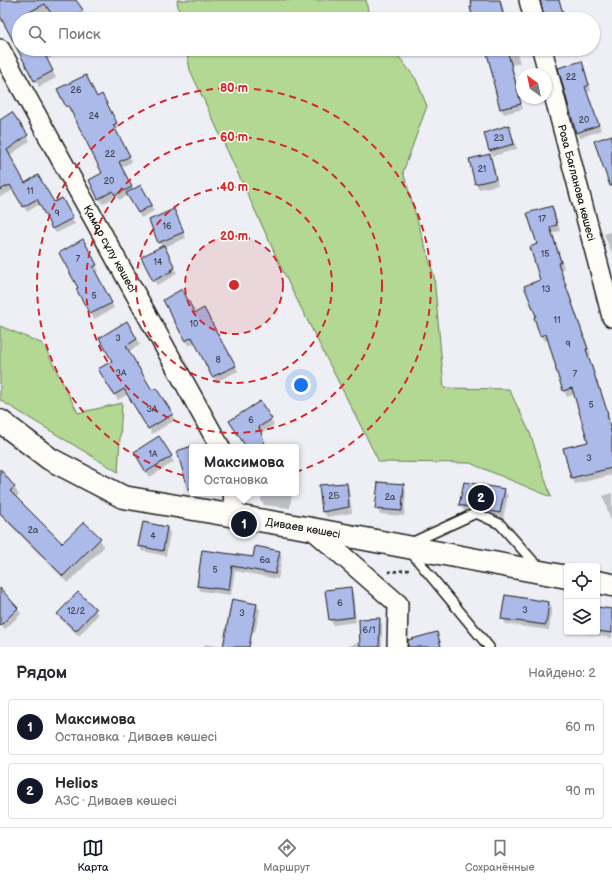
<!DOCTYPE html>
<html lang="ru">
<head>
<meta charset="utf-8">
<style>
	:root { --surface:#fff; --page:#f2f2f3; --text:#2b2b33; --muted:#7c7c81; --line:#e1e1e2; --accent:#111827 }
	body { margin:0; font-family:"Balsamiq Sans",sans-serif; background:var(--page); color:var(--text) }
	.controls { position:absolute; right:12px; bottom:12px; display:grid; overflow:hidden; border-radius:4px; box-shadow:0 1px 3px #0004 }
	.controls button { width:36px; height:36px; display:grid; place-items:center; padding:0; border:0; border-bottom:1px solid var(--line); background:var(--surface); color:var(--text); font:20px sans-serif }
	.compass { position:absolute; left:516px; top:68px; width:36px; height:36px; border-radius:50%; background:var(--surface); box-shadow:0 1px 3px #0004; rotate:327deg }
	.you { position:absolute; left:301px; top:385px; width:14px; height:14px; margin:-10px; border:3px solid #fff; border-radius:50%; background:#1a73e8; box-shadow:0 0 0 6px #1a73e833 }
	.badge { display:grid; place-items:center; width:26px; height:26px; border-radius:50%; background:var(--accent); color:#fff; font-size:13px; font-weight:700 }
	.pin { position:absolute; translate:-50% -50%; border:2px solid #fff; box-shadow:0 1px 4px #0006 }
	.popup { position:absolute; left:189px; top:444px; width:110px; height:52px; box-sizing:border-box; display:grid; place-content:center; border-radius:4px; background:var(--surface); filter:drop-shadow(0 1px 3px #0005); font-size:13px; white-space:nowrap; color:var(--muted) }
	.popup b { font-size:15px; color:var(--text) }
	.popup::after { content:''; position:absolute; left:50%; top:100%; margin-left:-8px; border:8px solid transparent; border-top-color:var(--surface) }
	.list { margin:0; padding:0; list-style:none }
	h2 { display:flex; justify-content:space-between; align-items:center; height:52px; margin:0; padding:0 16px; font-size:17px }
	h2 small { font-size:13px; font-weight:400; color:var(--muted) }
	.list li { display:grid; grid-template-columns:26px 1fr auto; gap:12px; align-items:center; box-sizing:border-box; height:56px; margin:0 8px 8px; padding:0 8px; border:1px solid var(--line); border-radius:4px }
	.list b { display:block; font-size:15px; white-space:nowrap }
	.list p { margin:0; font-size:13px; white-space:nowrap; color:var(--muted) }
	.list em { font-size:13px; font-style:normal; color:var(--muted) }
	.icon { flex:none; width:22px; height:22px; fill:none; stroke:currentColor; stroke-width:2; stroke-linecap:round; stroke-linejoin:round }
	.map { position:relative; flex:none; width:612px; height:647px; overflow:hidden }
	.search { position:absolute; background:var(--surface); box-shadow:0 1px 3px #0004; left:12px; right:12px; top:12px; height:44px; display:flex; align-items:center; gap:10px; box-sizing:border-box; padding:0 14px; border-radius:22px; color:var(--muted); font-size:15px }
	.sheet { height:180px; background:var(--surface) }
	nav { display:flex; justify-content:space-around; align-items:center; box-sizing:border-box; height:56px; border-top:1px solid var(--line); background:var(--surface); font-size:11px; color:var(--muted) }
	nav a { display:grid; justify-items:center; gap:2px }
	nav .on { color:var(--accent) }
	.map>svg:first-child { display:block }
	.green { fill:#b3d893; stroke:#687a58 }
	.shadow { fill:#0003 }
	.building { fill:#acbaea; stroke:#1c1c1c }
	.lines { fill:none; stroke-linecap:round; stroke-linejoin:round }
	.service-casing { stroke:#1c1c1c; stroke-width:12 }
	.minor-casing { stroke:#1c1c1c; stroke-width:22 }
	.tertiary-casing { stroke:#1c1c1c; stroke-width:25 }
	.path { stroke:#1c1c1c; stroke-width:2.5; stroke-dasharray:3 3; stroke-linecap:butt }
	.service { stroke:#fdfcf7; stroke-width:9 }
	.minor { stroke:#fdfcf7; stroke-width:19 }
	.tertiary { stroke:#fdfcf7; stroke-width:22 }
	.ring { fill:none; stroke:#d62828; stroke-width:2; stroke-dasharray:7 5 }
	.labels { text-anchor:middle; stroke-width:3; stroke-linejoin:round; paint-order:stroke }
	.number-label { font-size:9px; fill:#404450 }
	.street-label { font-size:11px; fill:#1c1c1c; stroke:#fdfcf7 }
	.centre { fill:#d62828; stroke:#fdfcf7; stroke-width:2 }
	.ring-label { font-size:12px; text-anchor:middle; font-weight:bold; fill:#d62828; stroke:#fdfcf7; stroke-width:3; stroke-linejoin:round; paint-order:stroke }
</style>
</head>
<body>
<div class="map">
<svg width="612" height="647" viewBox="0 0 612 647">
	<rect width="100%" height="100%" fill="#edeff4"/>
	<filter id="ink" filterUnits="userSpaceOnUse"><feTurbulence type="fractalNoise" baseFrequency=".025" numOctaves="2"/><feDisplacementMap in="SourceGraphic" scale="8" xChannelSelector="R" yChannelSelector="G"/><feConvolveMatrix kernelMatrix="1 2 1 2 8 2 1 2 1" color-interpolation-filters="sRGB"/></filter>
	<g filter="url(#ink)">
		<!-- green -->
		<g class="green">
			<polygon points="177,0 366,0 369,17 370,19 180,19"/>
			<polygon points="186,49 393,49 416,79 427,106 403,172 434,276 444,388 509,389 530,433 551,497 470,463 379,462 290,286 190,70"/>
			<polygon points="0,326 43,344 78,413 122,403 118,472 0,400"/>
		</g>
		<!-- shadow -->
		<g class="shadow">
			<polygon points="4,0 75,0 86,17 82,19 19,19 19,49 54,49 57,54 47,60 56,78 39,87 0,13 0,2"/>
			<polygon points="471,0 500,0 503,8 505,19 474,19 473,8"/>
			<polygon points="487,49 516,49 520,63 512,65 523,109 504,114 501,109 496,82"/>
			<polygon points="581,62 584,67 591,91 587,92 601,130 580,138 577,133 560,69"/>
			<polygon points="58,89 97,98 105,100 119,128 116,130 132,162 122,167 133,190 140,186 154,211 141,218 129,195 119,200 117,196 102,204 90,181 104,174 72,110 70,111"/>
			<polygon points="12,113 30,141 9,156 25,184 54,204 72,217 40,204 27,212 14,190 0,197 0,121"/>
			<polygon points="508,126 511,132 517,149 493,156 490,151 485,133"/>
			<polygon points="489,155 492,160 498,185 479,189 476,184 470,160"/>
			<polygon points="552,207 555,213 560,231 553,233 564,268 561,270 591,355 589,356 610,420 609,420 612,431 612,475 575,484 572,478 590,443 575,394 567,397 564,391 549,340 545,341 541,335 537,317 541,281 538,245"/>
			<polygon points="174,211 186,238 164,247 177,273 173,275 174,276 157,285 154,280 162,247 159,242"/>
			<polygon points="72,219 75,224 56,233 53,229"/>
			<polygon points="612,231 612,253 610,249 604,234"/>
			<polygon points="82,241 99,271 95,273 114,308 94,319 78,289 80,288"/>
			<polygon points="165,301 194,314 227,350 238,371 216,382 196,342 189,346"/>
			<polygon points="127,323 140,345 128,352 152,392 156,389 175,420 152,434 128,394 118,400 99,370 114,361"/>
			<polygon points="260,403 274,425 262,433 266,447 247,447"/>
			<polygon points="159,438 174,462 150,477 135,453"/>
			<polygon points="201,445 202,447 194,447"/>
			<polygon points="0,474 14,487 19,495 15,498 62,545 84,523 100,539 104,547 68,583 0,515"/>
			<polygon points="346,484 349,489 352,513 327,517 323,511"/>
			<polygon points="403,485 406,491 404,516 380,514 376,509"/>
			<polygon points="504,490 508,496 503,518 464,511 460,505"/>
			<polygon points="262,493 292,493 290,508 264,505 261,500"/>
			<polygon points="612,493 612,525 603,496"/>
			<polygon points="167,528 170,533 166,556 142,551 139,546"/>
			<polygon points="203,552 253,558 279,552 282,557 278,579 235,571 231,595 201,591 198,586"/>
			<polygon points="350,588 353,593 356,622 333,625 330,619"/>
			<polygon points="0,590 18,609 21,614 5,629 0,624"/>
			<polygon points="549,603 552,608 549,630 506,624 502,618"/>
			<polygon points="256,605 260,610 255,632 232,628"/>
			<polygon points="597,608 612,610 612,638 577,632 597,632"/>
			<polygon points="95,610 98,615 79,636 61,619 58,614"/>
			<polygon points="379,619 382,625 382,647 346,647 361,641"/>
			<polygon points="437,634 440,639 442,647 414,647"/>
			<polygon points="205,644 221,647 204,647"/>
		</g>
		<!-- building -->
		<g class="building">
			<polygon points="0,0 76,0 83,10 69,19 55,19 45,4 19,17 19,49 42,49 53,71 34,81 0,16"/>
			<polygon points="470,0 500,0 504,19 473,19 470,7 472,7"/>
			<polygon points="540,0 559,0 565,19 545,19"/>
			<polygon points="486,49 507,49 521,104 500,109 493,81 494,81"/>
			<polygon points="582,61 589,85 585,87 599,125 576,133 558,68"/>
			<polygon points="86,75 97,97 102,94 117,123 113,125 130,156 119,162 132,187 115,195 113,191 98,199 89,180 102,173 68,105 66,107 57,89"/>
			<polygon points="12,112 28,135 7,150 25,183 38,175 54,202 62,198 73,218 52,229 37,199 23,207 10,185 0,190 0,120"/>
			<polygon points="509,125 514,144 489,151 484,133"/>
			<polygon points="612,135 612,186 610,186 594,141"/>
			<polygon points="490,154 496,179 475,184 469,159"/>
			<polygon points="141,185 152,205 138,213 126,193"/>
			<polygon points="552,206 557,225 550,227 561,262 558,263 588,349 586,349 599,389 600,389 608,414 607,414 612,436 612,468 571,478 563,448 588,442 572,388 563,391 555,367 556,367 546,334 540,336 534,317 536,316 524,286 540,280 530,247 537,244 527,213"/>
			<polygon points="174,209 184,232 158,243 149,220"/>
			<polygon points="83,239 97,265 93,267 112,303 90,314 76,289 78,288 59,253"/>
			<polygon points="164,245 175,268 171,270 172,271 153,281 141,257"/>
			<polygon points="182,289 195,313 204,308 223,344 224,344 236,366 212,377 192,337 185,341 163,300"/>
			<polygon points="127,321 137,339 126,346 152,390 156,388 173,414 148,429 124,389 114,395 98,369 112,361 99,338"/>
			<polygon points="260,401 272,419 259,427 266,447 246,447 229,421"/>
			<polygon points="159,436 172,456 146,472 134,452"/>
			<polygon points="192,446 192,488 188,489 177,451"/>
			<polygon points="0,469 15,487 10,491 62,543 84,522 101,538 63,576 0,513"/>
			<polygon points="378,482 404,484 402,511 375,509"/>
			<polygon points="464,482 505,489 500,513 484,510 476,507 473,508 459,505"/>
			<polygon points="347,483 349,507 322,512 319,485"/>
			<polygon points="143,522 167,527 163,551 138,546"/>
			<polygon points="255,546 280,551 275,574 232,566 229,590 197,586 202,550 253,557"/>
			<polygon points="351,587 354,617 329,620 325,590"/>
			<polygon points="0,588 18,608 0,626"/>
			<polygon points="78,592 96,609 76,631 57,614"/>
			<polygon points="505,595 549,602 546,625 501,619"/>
			<polygon points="232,599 257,604 249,647 223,647"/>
			<polygon points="597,607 612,609 612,633 597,631"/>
			<polygon points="380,618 379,647 360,647 359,619"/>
			<polygon points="437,632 441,647 408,647 408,640"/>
		</g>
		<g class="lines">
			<defs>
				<g id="service">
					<polyline points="411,543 476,513 500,524 539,568"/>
					<polyline points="410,551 489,647"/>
				</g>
				<g id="minor">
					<polyline points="529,0 534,19"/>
					<path id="s1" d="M0,49L220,447"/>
					<path id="s2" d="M542,49L612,317"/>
					<polyline points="233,493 235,516"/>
					<polyline points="312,529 398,604 397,647"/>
				</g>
				<g id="tertiary">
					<path id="s3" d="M0,421L50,459L123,497L312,529L567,577"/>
					<polyline points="597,582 612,585"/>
				</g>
			</defs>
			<!-- service casing -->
			<use href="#service" class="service-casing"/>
			<!-- minor casing -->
			<use href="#minor" class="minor-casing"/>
			<!-- tertiary casing -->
			<use href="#tertiary" class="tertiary-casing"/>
			<!-- path -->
			<polyline class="path" points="388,572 409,570"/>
			<!-- service -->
			<use href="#service" class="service"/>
			<!-- minor -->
			<use href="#minor" class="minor"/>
			<!-- tertiary -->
			<use href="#tertiary" class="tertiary"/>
		</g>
	</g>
	<!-- distance rings -->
	<circle cx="234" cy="285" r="49" fill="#d62828" fill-opacity=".12"/>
	<g class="ring">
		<circle cx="234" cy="285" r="49"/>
		<circle cx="234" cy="285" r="98"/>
		<circle cx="234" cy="285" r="148"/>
		<circle cx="234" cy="285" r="197"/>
	</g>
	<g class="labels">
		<!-- number labels -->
		<g class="number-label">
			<text x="571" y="80">22</text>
			<text x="76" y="93">26</text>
			<text x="94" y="119">24</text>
			<text x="584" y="123">20</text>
			<text x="499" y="141">23</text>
			<text x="110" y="157">22</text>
			<text x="482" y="172">21</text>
			<text x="109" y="184">20</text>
			<text x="30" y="194">11</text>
			<text x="57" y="216">9</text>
			<text x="542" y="222">17</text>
			<text x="167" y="229">16</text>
			<text x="545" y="257">15</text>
			<text x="78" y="262">7</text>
			<text x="158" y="265">14</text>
			<text x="546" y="292">13</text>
			<text x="94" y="299">5</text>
			<text x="557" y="323">11</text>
			<text x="194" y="327">10</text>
			<text x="118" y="341">3</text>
			<text x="568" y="347">9</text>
			<text x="218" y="363">8</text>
			<text x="121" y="376">3А</text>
			<text x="575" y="377">7</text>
			<text x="591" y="408">5</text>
			<text x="152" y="412">3А</text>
			<text x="251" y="423">6</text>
			<text x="153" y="457">1А</text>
			<text x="589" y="461">3</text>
			<text x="334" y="499">2Б</text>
			<text x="390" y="500">2а</text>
			<text x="33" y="533">2а</text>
			<text x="153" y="539">4</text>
			<text x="265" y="563">6а</text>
			<text x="215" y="573">5</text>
			<text x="340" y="606">6</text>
			<text x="525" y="613">3</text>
			<text x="76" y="614">12/2</text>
			<text x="242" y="616">3</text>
			<text x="369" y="633">6/1</text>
		</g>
		<!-- street labels -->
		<g class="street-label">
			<text dy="4" stroke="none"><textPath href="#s2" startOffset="138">Роза Бағланова көшесі</textPath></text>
			<text dy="4" stroke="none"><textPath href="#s1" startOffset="228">Қамар сұлу көшесі</textPath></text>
			<text dy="4" stroke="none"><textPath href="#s3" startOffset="328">Диваев көшесі</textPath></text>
		</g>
	</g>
	<circle cx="234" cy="285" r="6" class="centre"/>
	<g class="ring-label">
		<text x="234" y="92">80 m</text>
		<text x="234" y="141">60 m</text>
		<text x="234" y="191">40 m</text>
		<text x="234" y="240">20 m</text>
	</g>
</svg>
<div class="controls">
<button><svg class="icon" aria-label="locate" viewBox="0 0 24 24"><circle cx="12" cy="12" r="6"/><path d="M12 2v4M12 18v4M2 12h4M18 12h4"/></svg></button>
<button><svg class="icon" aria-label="layers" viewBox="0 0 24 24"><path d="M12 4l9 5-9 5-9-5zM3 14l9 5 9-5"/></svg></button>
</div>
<svg class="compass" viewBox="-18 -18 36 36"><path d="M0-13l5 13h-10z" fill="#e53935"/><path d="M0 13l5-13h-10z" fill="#7c7c81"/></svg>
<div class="you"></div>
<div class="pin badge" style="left:244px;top:524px">1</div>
<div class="popup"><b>Максимова</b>Остановка</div>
<div class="pin badge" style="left:481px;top:498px">2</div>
<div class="search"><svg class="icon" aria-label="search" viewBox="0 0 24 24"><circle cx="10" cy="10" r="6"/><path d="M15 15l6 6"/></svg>Поиск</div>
</div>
<section class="sheet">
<h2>Рядом<small>Найдено: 2</small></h2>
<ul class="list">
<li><span class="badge">1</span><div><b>Максимова</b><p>Остановка · Диваев көшесі</p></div><em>60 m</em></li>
<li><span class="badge">2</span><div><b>Helios</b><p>АЗС · Диваев көшесі</p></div><em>90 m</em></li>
</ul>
</section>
<nav>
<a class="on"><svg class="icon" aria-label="map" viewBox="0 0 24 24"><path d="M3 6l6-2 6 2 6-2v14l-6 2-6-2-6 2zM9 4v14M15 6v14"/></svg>Карта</a>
<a><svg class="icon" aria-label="directions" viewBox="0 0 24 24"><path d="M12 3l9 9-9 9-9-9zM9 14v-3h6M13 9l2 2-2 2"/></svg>Маршрут</a>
<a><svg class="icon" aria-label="saved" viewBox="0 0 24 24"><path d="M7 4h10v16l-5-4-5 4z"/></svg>Сохранённые</a>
</nav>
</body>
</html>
